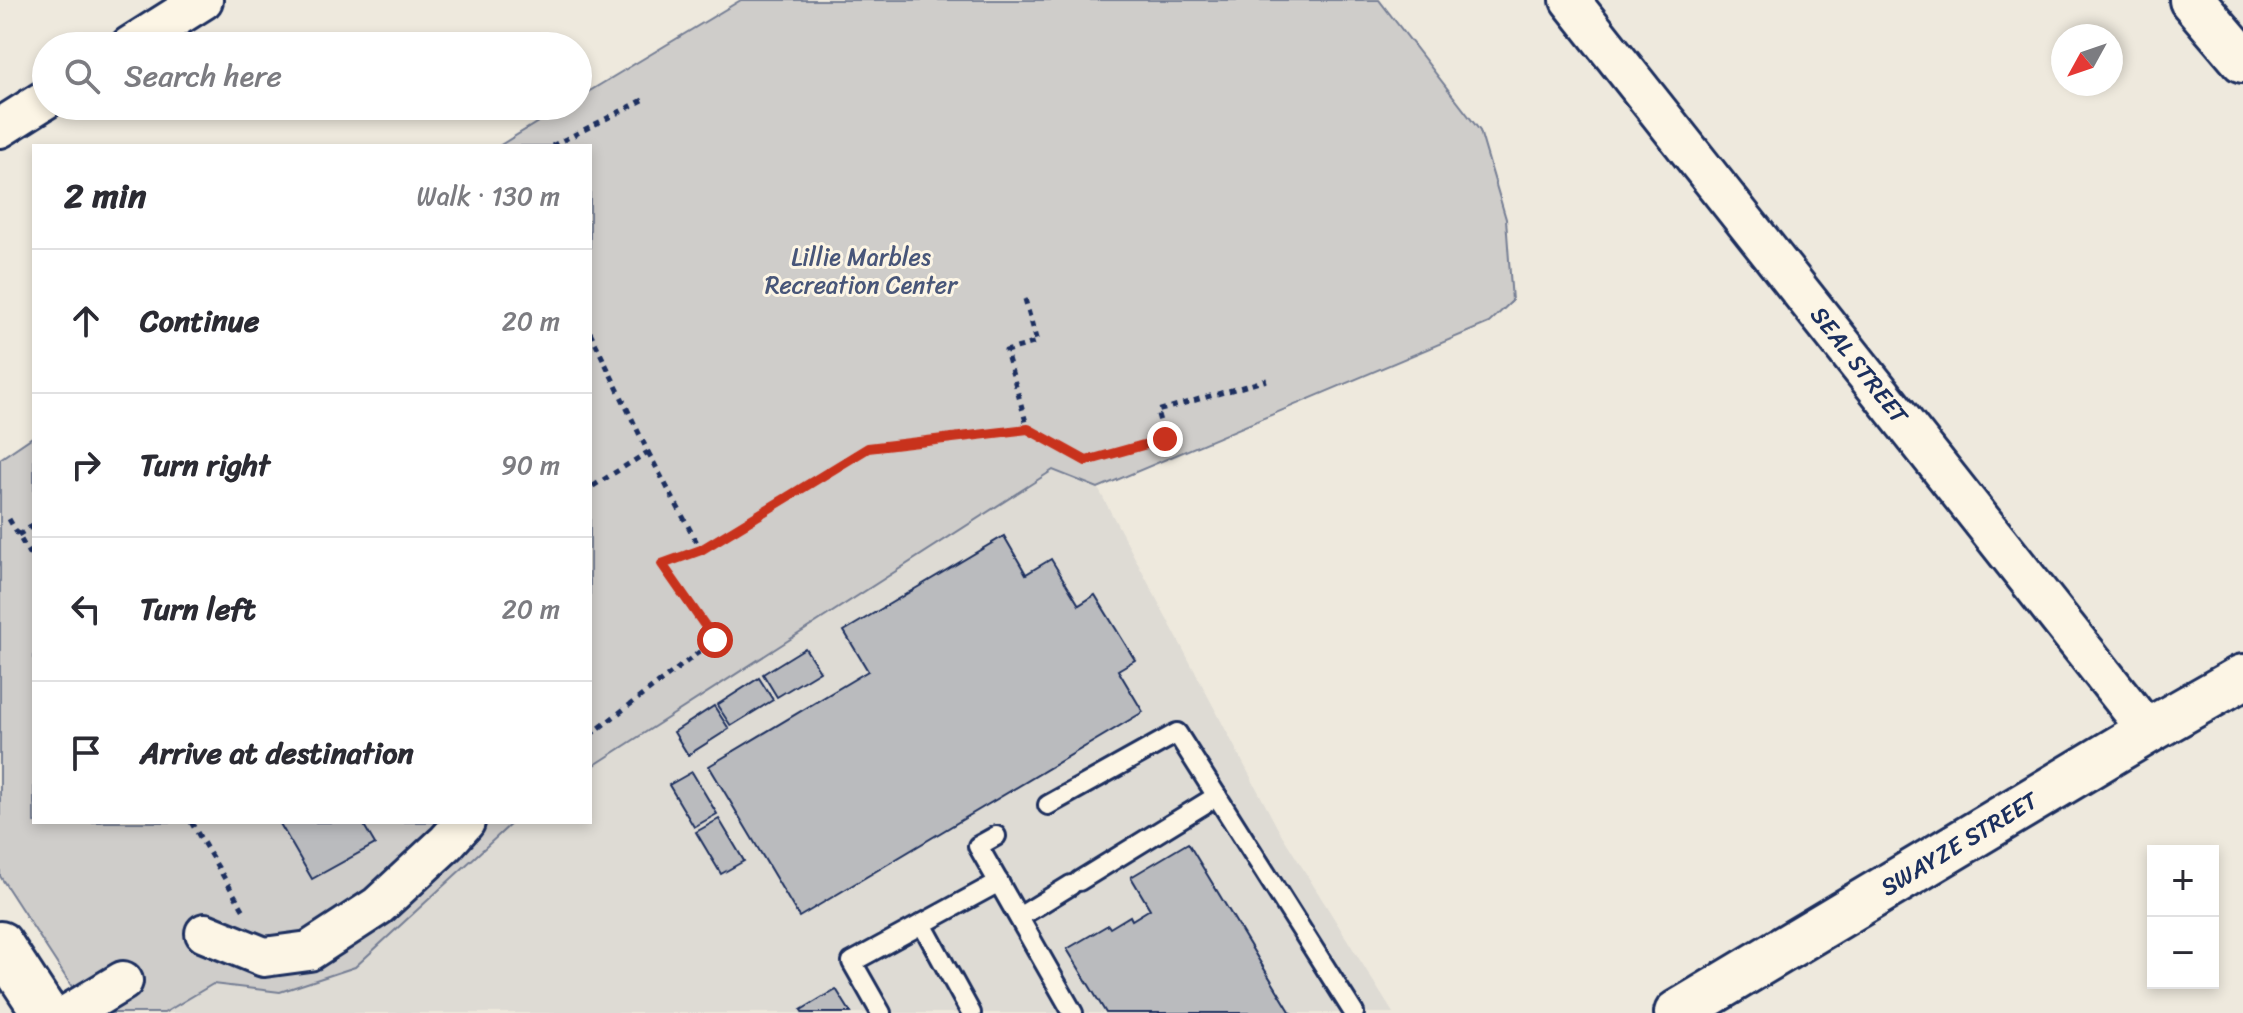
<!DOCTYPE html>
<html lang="en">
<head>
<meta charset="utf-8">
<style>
	:root { --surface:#fff; --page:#f7f7f7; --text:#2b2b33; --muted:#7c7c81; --line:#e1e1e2 }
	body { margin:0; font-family:Sriracha,sans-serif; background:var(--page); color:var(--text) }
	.controls { position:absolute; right:24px; bottom:24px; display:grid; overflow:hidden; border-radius:0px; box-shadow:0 4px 12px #0003 }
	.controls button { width:72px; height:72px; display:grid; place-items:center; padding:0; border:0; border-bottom:2px solid var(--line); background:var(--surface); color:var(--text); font:40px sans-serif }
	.compass { position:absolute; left:2051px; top:24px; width:72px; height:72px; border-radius:50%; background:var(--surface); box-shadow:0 4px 12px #0003; rotate:230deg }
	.stop { position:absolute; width:24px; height:24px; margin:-18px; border:6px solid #c8321e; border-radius:50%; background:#fff }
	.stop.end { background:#c8321e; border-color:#fff; box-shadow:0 2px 8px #0008 }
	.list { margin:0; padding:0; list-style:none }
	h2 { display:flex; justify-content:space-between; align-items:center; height:104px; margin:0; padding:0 32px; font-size:34px }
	h2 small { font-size:26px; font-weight:400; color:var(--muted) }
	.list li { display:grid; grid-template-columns:52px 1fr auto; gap:24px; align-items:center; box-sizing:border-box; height:144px; padding:0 32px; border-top:2px solid var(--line) }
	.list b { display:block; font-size:30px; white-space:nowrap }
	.list em { font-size:26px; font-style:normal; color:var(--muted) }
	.icon { flex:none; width:44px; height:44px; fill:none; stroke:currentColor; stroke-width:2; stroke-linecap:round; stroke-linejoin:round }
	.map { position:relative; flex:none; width:2243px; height:1013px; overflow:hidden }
	.search { position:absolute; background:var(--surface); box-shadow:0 4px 12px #0003; left:32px; top:32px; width:560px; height:88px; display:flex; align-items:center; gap:20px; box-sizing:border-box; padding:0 28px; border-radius:44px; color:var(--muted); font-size:30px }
	.panel { position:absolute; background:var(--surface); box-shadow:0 4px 12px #0003; left:32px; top:144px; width:560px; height:680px; border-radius:0px }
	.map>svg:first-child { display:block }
	.built { fill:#dedbd4 }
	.green { fill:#cfcdca; stroke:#757e94; stroke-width:2 }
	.building { fill:#babbbe; stroke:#1b2f5e; stroke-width:2 }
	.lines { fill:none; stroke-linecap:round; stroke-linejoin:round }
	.service-casing { stroke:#1b2f5e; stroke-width:24 }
	.minor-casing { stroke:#1b2f5e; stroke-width:44 }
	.tertiary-casing { stroke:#1b2f5e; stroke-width:50 }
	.path { stroke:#1b2f5e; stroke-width:5; stroke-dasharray:6 6; stroke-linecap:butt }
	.service { stroke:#fcf5e5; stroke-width:18 }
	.minor { stroke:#fcf5e5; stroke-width:38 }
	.tertiary { stroke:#fcf5e5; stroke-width:44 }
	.route { stroke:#c8321e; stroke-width:10 }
	.labels { text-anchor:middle; stroke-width:6; stroke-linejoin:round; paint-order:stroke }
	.park-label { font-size:24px; fill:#485679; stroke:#fcf5e5 }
	.street-label { font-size:24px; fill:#1b2f5e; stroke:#fcf5e5 }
</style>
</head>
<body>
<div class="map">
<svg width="2243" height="1013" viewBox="0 0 2243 1013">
	<rect width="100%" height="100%" fill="#eee9dd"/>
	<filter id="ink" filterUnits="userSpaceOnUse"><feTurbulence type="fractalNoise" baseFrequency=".0125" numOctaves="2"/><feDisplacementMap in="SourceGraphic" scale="16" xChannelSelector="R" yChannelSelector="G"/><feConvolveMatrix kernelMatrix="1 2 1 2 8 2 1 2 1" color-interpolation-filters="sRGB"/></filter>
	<g filter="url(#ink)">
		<!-- built -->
		<polygon class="built" points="1053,470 1098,488 1277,827 1393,1013 164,1013 213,984 280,992 355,967 513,822 590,822 590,768"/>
		<!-- green -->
		<g class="green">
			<polygon points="741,0 1379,0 1480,131 1506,219 1512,301 1489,323 1098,488 1053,470 590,768 590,146 499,146 564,106 578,106 578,98"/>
			<polygon points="34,436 34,822 513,822 355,967 280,992 213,984 164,1013 89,1013 0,876 0,459"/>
		</g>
		<!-- building -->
		<g class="building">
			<polygon points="1004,536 1026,574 1051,559 1079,605 1095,595 1135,660 1118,670 1143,712 799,917 709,766 868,671 844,631"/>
			<polygon points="805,648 820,671 777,697 763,674"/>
			<polygon points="759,678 773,700 731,726 717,705"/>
			<polygon points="714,706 729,729 688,755 674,732"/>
			<polygon points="692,772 717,814 694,827 669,785"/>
			<polygon points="719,819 744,861 721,874 696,832"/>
			<polygon points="279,822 362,822 375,844 312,879"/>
			<polygon points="1188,843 1291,1013 1106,1013 1067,949 1108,925 1110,928 1130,916 1132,920 1150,909 1131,877"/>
			<polygon points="836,989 851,1013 803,1013 801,1010"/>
		</g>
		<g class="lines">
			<defs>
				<g id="service">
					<polyline points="1048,805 1177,733 1354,1013"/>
					<polyline points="996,836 978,846 1073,1013"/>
					<polyline points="1079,881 1217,796"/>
					<polyline points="1019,917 1071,885"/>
					<polyline points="922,924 971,1013"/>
					<polyline points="881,1013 852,962 999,882"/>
				</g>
				<g id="minor">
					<polyline points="1570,0 2148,731"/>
					<polyline points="130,46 203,0"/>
					<polyline points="0,128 46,99"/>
					<polyline points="205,933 264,957 309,951 378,906 446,843 465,822"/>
					<polyline points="70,1013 123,981"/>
				</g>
				<g id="tertiary">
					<polyline points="2192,0 2243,60"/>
					<polyline points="0,944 45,1013"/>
					<polyline points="1677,1013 2148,731 2243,677"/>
				</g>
			</defs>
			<!-- service casing -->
			<use href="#service" class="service-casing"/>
			<!-- minor casing -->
			<use href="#minor" class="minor-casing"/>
			<!-- tertiary casing -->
			<use href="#tertiary" class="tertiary-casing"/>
			<!-- path -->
			<g class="path">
				<polyline points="552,146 647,98"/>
				<polyline points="1025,299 1037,342 1006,351 1028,429"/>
				<polyline points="590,332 648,452 590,488"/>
				<polyline points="648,452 701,550 868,448 1028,429 1086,461 1165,439 1157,411 1267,380"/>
				<polyline points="9,519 34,562"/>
				<polyline points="18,535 34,525"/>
				<polyline points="590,735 715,640 662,564 701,550"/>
				<polyline points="191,822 244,911"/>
			</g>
			<!-- service -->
			<use href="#service" class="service"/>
			<!-- minor -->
			<use href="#minor" class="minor"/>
			<!-- tertiary -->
			<use href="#tertiary" class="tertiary"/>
		</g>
	</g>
	<g class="lines" filter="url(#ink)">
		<!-- route -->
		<polyline class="route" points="715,640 662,564 701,550 868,448 1028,429 1086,461 1165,439"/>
	</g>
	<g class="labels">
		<!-- park labels -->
		<g class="park-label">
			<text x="861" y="265">Lillie Marbles<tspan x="861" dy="28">Recreation Center</tspan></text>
		</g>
		<!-- street labels -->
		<g class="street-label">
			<text transform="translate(1859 365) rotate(52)" y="8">SEAL STREET</text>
			<text transform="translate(1959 844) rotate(-31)" y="8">SWAYZE STREET</text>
		</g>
	</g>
</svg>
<div class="controls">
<button>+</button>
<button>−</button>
</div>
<svg class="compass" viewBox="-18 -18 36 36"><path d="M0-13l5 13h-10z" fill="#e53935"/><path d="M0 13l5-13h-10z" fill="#7c7c81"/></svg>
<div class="stop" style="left:715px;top:640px"></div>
<div class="stop end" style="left:1165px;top:439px"></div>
<div class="search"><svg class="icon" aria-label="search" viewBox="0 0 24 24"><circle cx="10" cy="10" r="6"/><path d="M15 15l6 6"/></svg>Search here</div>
<section class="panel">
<h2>2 min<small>Walk · 130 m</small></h2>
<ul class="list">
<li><svg class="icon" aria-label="ahead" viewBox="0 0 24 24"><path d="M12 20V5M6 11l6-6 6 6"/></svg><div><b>Continue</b></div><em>20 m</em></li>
<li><svg class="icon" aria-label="right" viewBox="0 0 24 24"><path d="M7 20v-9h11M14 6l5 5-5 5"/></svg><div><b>Turn right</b></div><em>90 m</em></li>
<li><svg class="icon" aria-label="left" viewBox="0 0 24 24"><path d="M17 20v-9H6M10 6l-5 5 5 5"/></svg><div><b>Turn left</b></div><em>20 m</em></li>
<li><svg class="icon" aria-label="arrive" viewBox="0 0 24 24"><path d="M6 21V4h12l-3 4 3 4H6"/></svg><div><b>Arrive at destination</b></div></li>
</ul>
</section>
</div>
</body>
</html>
